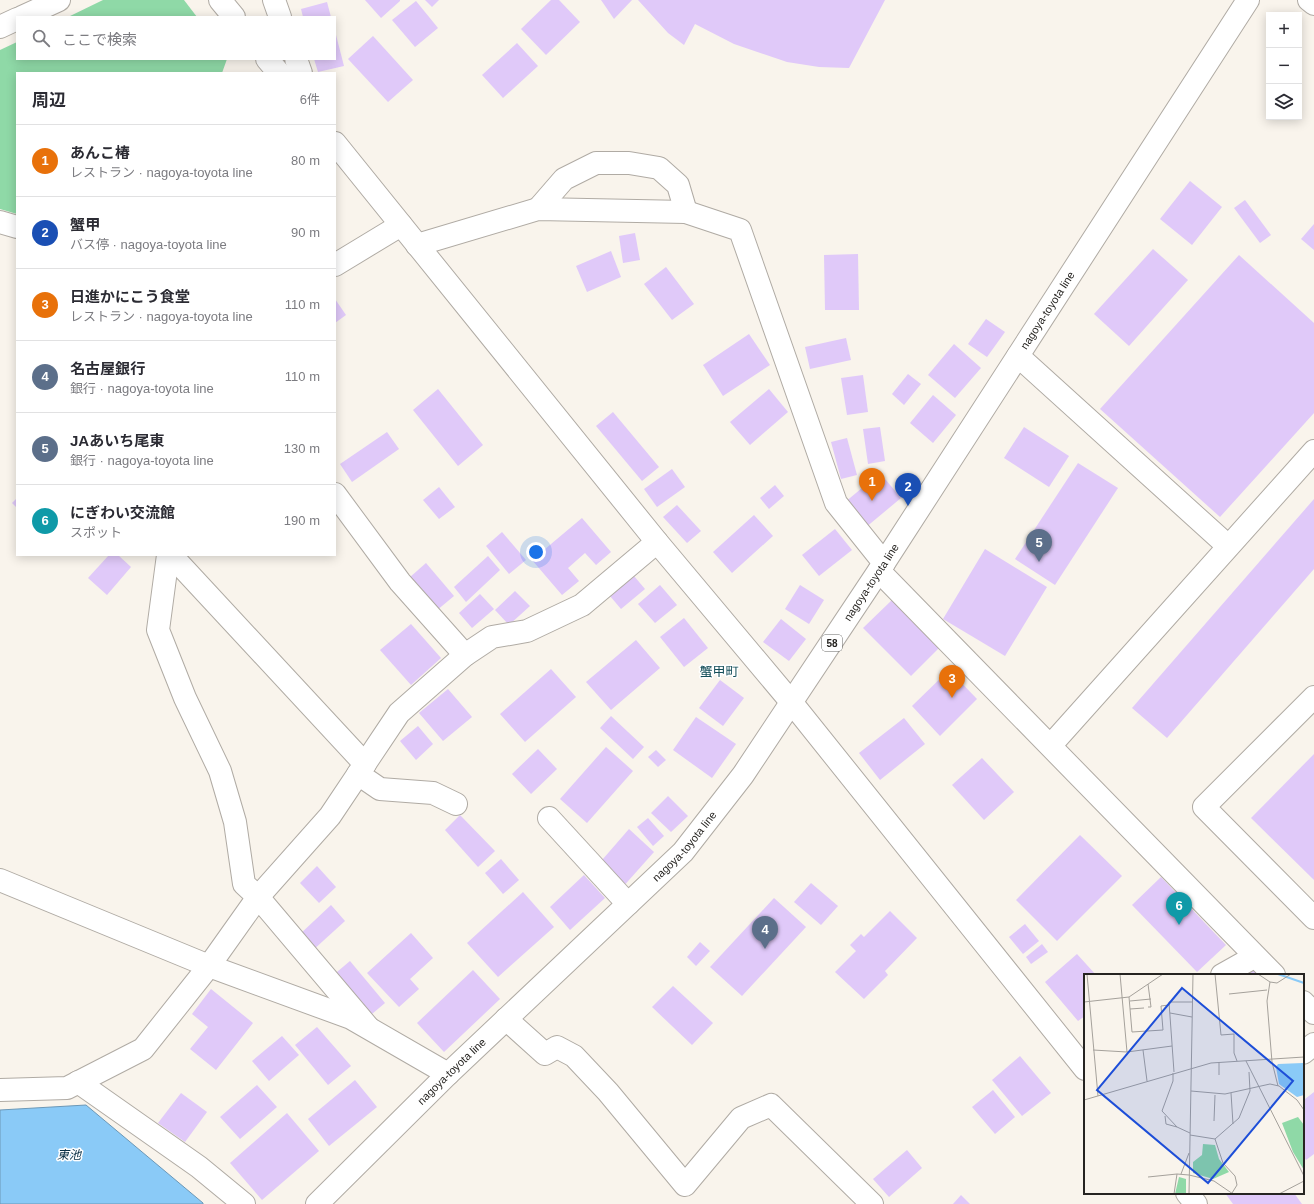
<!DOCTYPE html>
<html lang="ja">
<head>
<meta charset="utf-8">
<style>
	:root { --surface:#fff; --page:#f2f2f3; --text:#2b2b33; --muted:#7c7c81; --line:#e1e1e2; --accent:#ea580c }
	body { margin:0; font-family:Arial,"Noto Sans JP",sans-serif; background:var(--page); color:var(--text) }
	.controls { position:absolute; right:12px; top:12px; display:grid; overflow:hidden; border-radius:0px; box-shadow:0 2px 10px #0003 }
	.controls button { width:36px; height:36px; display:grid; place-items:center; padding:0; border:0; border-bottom:1px solid var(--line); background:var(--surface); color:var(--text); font:20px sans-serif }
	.you { position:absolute; left:536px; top:552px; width:14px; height:14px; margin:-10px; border:3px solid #fff; border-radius:50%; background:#1a73e8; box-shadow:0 0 0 6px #1a73e833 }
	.badge { display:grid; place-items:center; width:26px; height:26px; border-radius:50%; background:var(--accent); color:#fff; font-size:13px; font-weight:700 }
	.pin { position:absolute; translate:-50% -33px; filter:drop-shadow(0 1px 2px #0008) }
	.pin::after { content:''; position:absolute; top:21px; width:14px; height:12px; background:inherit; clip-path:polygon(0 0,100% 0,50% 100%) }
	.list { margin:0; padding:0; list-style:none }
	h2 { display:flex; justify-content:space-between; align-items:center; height:52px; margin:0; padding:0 16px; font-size:17px }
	h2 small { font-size:13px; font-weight:400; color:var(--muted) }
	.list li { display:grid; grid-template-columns:26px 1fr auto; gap:12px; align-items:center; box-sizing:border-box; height:72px; padding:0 16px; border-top:1px solid var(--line) }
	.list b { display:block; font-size:15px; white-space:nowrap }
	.list p { margin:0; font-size:13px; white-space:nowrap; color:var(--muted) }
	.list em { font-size:13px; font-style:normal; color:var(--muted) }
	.icon { flex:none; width:22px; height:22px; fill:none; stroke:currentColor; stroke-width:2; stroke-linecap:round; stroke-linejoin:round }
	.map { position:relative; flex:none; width:1314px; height:1204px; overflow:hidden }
	.search { position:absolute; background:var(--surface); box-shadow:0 2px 10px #0003; left:16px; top:16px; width:320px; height:44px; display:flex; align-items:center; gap:10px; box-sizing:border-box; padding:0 14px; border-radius:0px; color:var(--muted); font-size:15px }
	.panel { position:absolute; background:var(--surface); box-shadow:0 2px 10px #0003; left:16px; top:72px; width:320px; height:484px; border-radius:0px }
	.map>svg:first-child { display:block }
	.green { fill:#8fd9a7 }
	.water { fill:#8acaf7; stroke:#6c98b7 }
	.building { fill:#e0c9f9 }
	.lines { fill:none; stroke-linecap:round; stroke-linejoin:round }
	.minor-casing { stroke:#b0aba4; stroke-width:24 }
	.major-casing { stroke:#b0aba4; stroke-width:24 }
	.minor { stroke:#fff; stroke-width:22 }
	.major { stroke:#fff; stroke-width:22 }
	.labels { text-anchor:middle; stroke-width:3; stroke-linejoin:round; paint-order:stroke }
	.shield { fill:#fff; stroke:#676664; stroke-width:1 }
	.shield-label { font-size:10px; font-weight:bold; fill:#262421 }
	.street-label { font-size:11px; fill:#262421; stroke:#fff }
	.water-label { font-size:12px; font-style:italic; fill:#072d43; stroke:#fff }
	.quarter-label { font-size:13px; fill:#134d58; stroke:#fff }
	.inset-river { fill:none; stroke:#8acaf7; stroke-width:2 }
	.inset-road { fill:none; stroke:#a5a19b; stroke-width:1 }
	.view { fill:#1d4ed8; fill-opacity:0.15; stroke:#1d4ed8; stroke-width:2 }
	.inset-edge { fill:none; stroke:#262421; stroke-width:2 }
</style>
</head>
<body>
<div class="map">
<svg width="1314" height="1204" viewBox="0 0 1314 1204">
	<rect width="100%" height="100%" fill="#f9f4ec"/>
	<!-- green -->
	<g class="green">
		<polygon points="103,0 184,0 197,17 68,17"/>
		<polygon points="17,42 17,59 227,59 222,73 17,73 17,214 0,209 0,50"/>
	</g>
	<!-- water -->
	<polygon class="water" points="86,1105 203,1203 203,1204 0,1204 0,1110"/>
	<!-- building -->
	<g class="building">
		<polygon points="365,0 400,0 400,1 381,18"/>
		<polygon points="425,0 439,0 432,7"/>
		<polygon points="551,0 559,0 580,22 546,55 521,29"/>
		<polygon points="601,0 632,0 614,19"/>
		<polygon points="638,0 885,0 849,68 819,67 787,62 734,44 695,24 684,45 668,33"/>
		<polygon points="416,1 438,28 415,47 392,20"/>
		<polygon points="327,2 331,17 303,17 301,9"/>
		<polygon points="336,35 344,66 318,72 314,59 335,59"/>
		<polygon points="373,36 413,80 388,102 348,59"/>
		<polygon points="517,43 538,66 503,98 482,75"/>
		<polygon points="1190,181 1222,207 1192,245 1160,219"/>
		<polygon points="1245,200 1271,235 1260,243 1234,208"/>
		<polygon points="1314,224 1314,250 1301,239"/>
		<polygon points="635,233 640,260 623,263 619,236"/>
		<polygon points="1153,249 1188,280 1129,346 1094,314"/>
		<polygon points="611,251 621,277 587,292 576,266"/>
		<polygon points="858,254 859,310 825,310 824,255"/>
		<polygon points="1239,255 1314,323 1314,413 1220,517 1100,409"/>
		<polygon points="666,267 694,304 672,320 644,284"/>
		<polygon points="335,299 346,315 335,323"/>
		<polygon points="986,319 1005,332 987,357 968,344"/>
		<polygon points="749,334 770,365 723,396 703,365"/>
		<polygon points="846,338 851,360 810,369 805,347"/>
		<polygon points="954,344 981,368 955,398 928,375"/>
		<polygon points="908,374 921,384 904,405 892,394"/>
		<polygon points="863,375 868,412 847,415 841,378"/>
		<polygon points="438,389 483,445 458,466 413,410"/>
		<polygon points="769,389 788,412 750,445 730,422"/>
		<polygon points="933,395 956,415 933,443 910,423"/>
		<polygon points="613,412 659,467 642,481 596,426"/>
		<polygon points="880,427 885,461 868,464 863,429"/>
		<polygon points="1024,427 1069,456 1049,487 1004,458"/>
		<polygon points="387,432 399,449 352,482 340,464"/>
		<polygon points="847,438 857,475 841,479 831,442"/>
		<polygon points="1078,463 1118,488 1055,585 1015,559"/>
		<polygon points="672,469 685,487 657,507 644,489"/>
		<polygon points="880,473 901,498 865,528 844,503"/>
		<polygon points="775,485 784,496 769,509 760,498"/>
		<polygon points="439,487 455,507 439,519 423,500"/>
		<polygon points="17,498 17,508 12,503"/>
		<polygon points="1314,499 1314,569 1167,738 1132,708"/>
		<polygon points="677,505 701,531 687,543 663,517"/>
		<polygon points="754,515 773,536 732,573 713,552"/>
		<polygon points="582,518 611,552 596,565 585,553 568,568 579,581 562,595 532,560"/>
		<polygon points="835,529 852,550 819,576 802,555"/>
		<polygon points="502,532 526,560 509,574 486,546"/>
		<polygon points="985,549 1047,587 1005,656 943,619"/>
		<polygon points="109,555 118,555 131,567 107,595 88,578"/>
		<polygon points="488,556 500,570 466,602 454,587"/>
		<polygon points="426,563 454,596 436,611 409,578"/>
		<polygon points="634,576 645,589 621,609 610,596"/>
		<polygon points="660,585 677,605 655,623 638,604"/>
		<polygon points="800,585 824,600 809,624 785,609"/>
		<polygon points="515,591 530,606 509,625 495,610"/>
		<polygon points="480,594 494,609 472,628 459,613"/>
		<polygon points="892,600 939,648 911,676 863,628"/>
		<polygon points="684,618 708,648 684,667 660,637"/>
		<polygon points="781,619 806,639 789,661 763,642"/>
		<polygon points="411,624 441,658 411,685 380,650"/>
		<polygon points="636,640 660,668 611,710 586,682"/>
		<polygon points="551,669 576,697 525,742 500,714"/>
		<polygon points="949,670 977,699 940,736 912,706"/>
		<polygon points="720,680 744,698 723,726 699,708"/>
		<polygon points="448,689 472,717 443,741 419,713"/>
		<polygon points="611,716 644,747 633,759 600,728"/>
		<polygon points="696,717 736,744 712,778 673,750"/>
		<polygon points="904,718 925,744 880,780 859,753"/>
		<polygon points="418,726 433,744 416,760 400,741"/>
		<polygon points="606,747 633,771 587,823 560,799"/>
		<polygon points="538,749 557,769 531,794 512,774"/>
		<polygon points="656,750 666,760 658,767 648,757"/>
		<polygon points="1314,754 1314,880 1251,818"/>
		<polygon points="982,758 1014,792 984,820 952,785"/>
		<polygon points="668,796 688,816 671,832 651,813"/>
		<polygon points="460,815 495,851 478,867 445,830"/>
		<polygon points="648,818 664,836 653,846 637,827"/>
		<polygon points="629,829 654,852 621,889 596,867"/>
		<polygon points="1080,835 1122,876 1057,941 1016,900"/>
		<polygon points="501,859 519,880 503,894 485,873"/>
		<polygon points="317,866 336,887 319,903 300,883"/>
		<polygon points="584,875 605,898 570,930 550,907"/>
		<polygon points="1161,877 1226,945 1197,972 1132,905"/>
		<polygon points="811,883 838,906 821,925 794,902"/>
		<polygon points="523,892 554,927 498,977 467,943"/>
		<polygon points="774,898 806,927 742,996 710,967"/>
		<polygon points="331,905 345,921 312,951 298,936"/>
		<polygon points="890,911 917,938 885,971 888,975 864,999 835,972 856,951 850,945 861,934 864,937"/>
		<polygon points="1025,924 1039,941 1023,954 1009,937"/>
		<polygon points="411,933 433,958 410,979 419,989 399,1007 367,973"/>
		<polygon points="700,942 710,951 696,966 687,957"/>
		<polygon points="1042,944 1048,952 1031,964 1026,957"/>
		<polygon points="1077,954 1096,975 1085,975 1085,1016 1078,1021 1045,982"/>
		<polygon points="350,961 385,1003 366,1019 331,977"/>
		<polygon points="1255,969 1258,975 1245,975"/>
		<polygon points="473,970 500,999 444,1052 417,1023"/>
		<polygon points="673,986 713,1023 692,1045 652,1007"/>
		<polygon points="211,989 253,1023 216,1070 190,1049 208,1027 192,1014"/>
		<polygon points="317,1027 351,1066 328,1085 295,1045"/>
		<polygon points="282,1036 299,1055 269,1081 252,1061"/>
		<polygon points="1020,1056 1051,1093 1022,1116 992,1080"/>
		<polygon points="355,1080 377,1107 329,1146 308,1119"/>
		<polygon points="257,1085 277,1107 240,1139 220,1117"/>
		<polygon points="993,1090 1015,1117 995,1134 972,1107"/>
		<polygon points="1314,1092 1314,1154 1306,1160 1303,1156 1303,1097 1305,1099"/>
		<polygon points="181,1093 207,1112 185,1142 158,1123"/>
		<polygon points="287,1113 319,1151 262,1200 230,1163"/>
		<polygon points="907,1150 922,1168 889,1197 873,1179"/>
		<polygon points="1225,1193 1294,1193 1302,1204 1233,1204"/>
		<polygon points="961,1195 970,1204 953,1204"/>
	</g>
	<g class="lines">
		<defs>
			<g id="minor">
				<polyline points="220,0 234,17"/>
				<polyline points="274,0 280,17"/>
				<polyline points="1309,0 1314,4"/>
				<polyline points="22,17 59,0"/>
				<polyline points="0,27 17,19"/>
				<polyline points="267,59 279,73"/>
				<polyline points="296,59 301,73"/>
				<polyline points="335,143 657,542 792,703 1085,1069"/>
				<polyline points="538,209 564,179 596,163 629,163 659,168 678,185 686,212"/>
				<polyline points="0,222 17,227"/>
				<polyline points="417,245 538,209 686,212 740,230 836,503 884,563"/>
				<polyline points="335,265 401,225"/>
				<polyline points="1018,356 1228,546"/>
				<polyline points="335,494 400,582 465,655"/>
				<polyline points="168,555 158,630 185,698 220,771 235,822 244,884 258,897 368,1027"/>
				<polyline points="171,555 365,764"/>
				<polyline points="879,571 1274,975"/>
				<polyline points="1314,697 1204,807 1314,918"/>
				<polyline points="1051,745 1314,451"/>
				<polyline points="358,774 380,789 433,793 456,804"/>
				<polyline points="549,818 628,904"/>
				<polyline points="0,880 209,966 351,1018 448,1074"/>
				<polyline points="1222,975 1254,957"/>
				<polyline points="1303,1002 1314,1013"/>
				<polyline points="506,1019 545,1054 557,1047 574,1056 608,1092 685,1185 741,1118 771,1105 872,1204"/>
				<polyline points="1303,1053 1314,1044"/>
				<polyline points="78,1082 199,1167 244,1204"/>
				<polyline points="0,1090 67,1088 143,1049 209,966 258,897 330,816 399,713 465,655 492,637 527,631 582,605 657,542"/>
				<polyline points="1187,1193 1196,1204"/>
			</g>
			<g id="major">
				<path id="s1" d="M317,1204L448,1074L683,852L743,775L884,563L1248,0"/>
			</g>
		</defs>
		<!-- minor casing -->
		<use href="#minor" class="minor-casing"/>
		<!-- major casing -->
		<use href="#major" class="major-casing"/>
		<!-- minor -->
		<use href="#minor" class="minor"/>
		<!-- major -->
		<use href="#major" class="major"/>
	</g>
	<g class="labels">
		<!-- shield labels -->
		<rect class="shield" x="822" y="635" width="20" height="16" rx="3"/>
		<g class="shield-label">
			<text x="832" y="647">58</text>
		</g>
		<!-- street labels -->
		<g class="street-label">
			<text dy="4" stroke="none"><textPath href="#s1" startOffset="1161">nagoya-toyota line</textPath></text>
			<text dy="4" stroke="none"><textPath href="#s1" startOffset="837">nagoya-toyota line</textPath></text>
			<text dy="4" stroke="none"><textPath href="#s1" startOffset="513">nagoya-toyota line</textPath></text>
			<text dy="4" stroke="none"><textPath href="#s1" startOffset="189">nagoya-toyota line</textPath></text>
		</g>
		<!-- water labels -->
		<g class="water-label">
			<text x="69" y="1159">東池</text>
		</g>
		<!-- quarter labels -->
		<g class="quarter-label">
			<text x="719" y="676">蟹甲町</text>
		</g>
	</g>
	<!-- overview -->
	<g transform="translate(1084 974)">
		<rect width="220" height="220" fill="#f9f4ec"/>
		<path d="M214,143L220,151V196L209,178L198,149ZM119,170L131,171L135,185L145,198L129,205L109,199V188L118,181ZM95,203L102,205V220H91Z" fill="#8fd9a7"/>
		<path d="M219,89L220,121L213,123L195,110L192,93L194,90Z" fill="#8acaf7"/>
		<path class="inset-river" d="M194,0L220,9"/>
		<path class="inset-road" d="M3,0L14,122M131,0L137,61L150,60V79L153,87M174,0L186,8L193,9L207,0M186,8L183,27L188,88L194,112M64,10L67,33H64M145,20L183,16M45,23L48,58L79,56L77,32L85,31M46,27L67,25M0,28L45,23L79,0M46,35L60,34M86,39L108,43M9,76L43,78L36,0M59,76L63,107M43,78L88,72M162,87L220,202M135,88V101M90,98L85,28H108M89,99V107L78,137L93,153L106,159M107,117L141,120L186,110L195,112L213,126L220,136M147,119L149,150M0,126L127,89L220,83M81,142L82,150L93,153M130,147L131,121M106,161L131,165L139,189L151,202L153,211L148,219M131,165L155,144L166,117L165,98M97,200L105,179M64,203L93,200L105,201L130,207L149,220M90,220L93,200M105,220L109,0M195,220L220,207"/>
		<path class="view" d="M98,14L209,107L124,209L13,116Z"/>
		<rect width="220" height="220" class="inset-edge"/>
	</g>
</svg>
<div class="controls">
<button>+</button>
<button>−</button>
<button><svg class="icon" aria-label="layers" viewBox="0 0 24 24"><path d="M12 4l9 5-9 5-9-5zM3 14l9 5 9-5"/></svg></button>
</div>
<div class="you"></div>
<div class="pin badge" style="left:872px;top:501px;background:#e8710a">1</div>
<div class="pin badge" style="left:908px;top:506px;background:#1a4fb4">2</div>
<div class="pin badge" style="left:952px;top:698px;background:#e8710a">3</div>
<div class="pin badge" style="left:765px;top:949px;background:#5c6f8a">4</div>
<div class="pin badge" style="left:1039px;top:562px;background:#5c6f8a">5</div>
<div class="pin badge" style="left:1179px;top:925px;background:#0f9aa8">6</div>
<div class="search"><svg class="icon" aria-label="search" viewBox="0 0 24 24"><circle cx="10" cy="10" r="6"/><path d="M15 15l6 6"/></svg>ここで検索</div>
<section class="panel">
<h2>周辺<small>6件</small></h2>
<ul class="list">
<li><span class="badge" style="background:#e8710a">1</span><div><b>あんこ椿</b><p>レストラン · nagoya-toyota line</p></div><em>80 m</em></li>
<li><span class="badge" style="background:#1a4fb4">2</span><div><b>蟹甲</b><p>バス停 · nagoya-toyota line</p></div><em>90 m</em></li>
<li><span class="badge" style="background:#e8710a">3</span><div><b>日進かにこう食堂</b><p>レストラン · nagoya-toyota line</p></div><em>110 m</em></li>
<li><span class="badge" style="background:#5c6f8a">4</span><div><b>名古屋銀行</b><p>銀行 · nagoya-toyota line</p></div><em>110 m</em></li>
<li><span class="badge" style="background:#5c6f8a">5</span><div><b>JAあいち尾東</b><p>銀行 · nagoya-toyota line</p></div><em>130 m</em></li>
<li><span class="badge" style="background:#0f9aa8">6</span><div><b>にぎわい交流館</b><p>スポット</p></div><em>190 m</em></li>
</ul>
</section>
</div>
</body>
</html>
